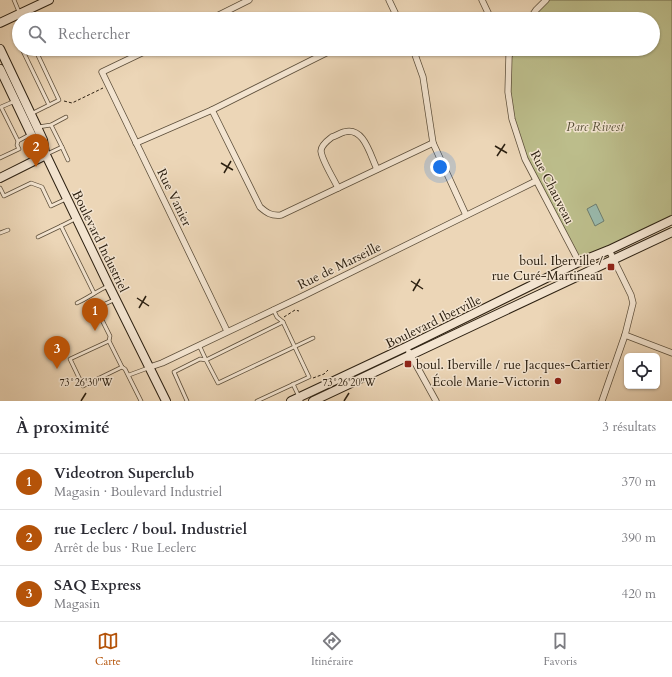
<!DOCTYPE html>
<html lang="fr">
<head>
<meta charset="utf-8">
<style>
	:root { --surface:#fff; --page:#f7f7f7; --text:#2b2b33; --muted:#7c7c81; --line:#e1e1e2; --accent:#b45309 }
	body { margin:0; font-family:Cardo,serif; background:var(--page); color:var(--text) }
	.controls { position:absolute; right:12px; bottom:12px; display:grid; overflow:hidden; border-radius:6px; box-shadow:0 1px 3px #0004 }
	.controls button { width:36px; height:36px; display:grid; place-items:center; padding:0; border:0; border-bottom:1px solid var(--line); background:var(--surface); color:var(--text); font:20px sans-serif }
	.you { position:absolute; left:440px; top:167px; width:14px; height:14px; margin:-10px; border:3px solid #fff; border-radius:50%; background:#1a73e8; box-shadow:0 0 0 6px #1a73e833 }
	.badge { display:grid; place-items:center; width:26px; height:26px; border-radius:50%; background:var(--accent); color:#fff; font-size:13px; font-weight:700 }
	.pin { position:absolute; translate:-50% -33px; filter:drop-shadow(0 1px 2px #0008) }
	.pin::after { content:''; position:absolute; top:21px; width:14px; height:12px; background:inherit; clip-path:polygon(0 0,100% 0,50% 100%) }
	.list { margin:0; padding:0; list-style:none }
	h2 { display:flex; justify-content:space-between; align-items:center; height:52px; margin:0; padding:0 16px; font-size:17px }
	h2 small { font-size:13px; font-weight:400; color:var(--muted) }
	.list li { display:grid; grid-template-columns:26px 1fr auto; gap:12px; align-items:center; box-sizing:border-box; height:56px; padding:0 16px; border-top:1px solid var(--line) }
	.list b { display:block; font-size:15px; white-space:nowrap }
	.list p { margin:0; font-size:13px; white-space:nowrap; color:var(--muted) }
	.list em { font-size:13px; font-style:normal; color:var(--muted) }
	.icon { flex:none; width:22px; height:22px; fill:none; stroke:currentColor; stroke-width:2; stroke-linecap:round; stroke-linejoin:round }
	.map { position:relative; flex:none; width:672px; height:401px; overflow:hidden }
	.search { position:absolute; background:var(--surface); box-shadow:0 1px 3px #0004; left:12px; right:12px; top:12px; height:44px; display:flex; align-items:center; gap:10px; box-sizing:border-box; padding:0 14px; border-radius:22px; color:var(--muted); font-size:15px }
	.sheet { height:220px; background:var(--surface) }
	nav { display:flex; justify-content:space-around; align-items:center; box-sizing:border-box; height:56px; border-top:1px solid var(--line); background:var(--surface); font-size:11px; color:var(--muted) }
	nav a { display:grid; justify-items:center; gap:2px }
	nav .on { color:var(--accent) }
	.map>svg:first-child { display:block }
	.green { fill:#bcbd8b; stroke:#746e4e }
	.water { fill:#99b9ac; stroke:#6d7c6e }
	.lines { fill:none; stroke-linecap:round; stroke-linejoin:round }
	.lane-casing { stroke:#5c4e3a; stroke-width:4.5 }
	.street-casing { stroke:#5c4e3a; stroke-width:7 }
	.secondary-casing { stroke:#2c2011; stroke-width:10 }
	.path { stroke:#2c2011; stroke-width:1; stroke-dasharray:3 2; stroke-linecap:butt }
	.lane { stroke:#f3e4d0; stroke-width:3 }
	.street { stroke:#f3e4d0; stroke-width:5.5 }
	.secondary { stroke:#f3e4d0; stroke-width:8 }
	.ticks { fill:none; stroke:#2c2011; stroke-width:1.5 }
	.poi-dot { fill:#8f2418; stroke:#f3e4d0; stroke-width:1.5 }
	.labels { text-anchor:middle; stroke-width:3; stroke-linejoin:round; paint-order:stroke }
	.park-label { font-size:13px; font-style:italic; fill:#574f36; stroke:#f3e4d0 }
	.street-label { font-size:13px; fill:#2c2011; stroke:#f3e4d0 }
	.poi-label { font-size:13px; fill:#2c2011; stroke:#f3e4d0; text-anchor:end }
	.ticks-label { font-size:10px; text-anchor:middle; fill:#2c2011; stroke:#f3e4d0; stroke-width:3; stroke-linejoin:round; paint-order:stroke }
</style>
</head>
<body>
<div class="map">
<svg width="672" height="401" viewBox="0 0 672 401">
	<rect width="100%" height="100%" fill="#ecd6b7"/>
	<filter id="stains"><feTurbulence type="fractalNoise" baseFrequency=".005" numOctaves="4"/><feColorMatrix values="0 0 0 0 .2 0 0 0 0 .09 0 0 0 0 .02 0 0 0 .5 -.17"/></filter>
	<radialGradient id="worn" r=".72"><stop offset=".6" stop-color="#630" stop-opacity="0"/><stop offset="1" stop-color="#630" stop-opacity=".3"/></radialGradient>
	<!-- green -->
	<polygon class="green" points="547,0 672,0 672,220 579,262 525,159 512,119 508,67 514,49 653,49 653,19 531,19"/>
	<!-- water -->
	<polygon class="water" points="596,204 604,221 595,226 587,209"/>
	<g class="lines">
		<defs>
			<g id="lane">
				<polyline points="14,0 22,19"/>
				<polyline points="19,39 17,40 19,44"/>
				<polyline points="22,49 49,105"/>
				<polyline points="15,101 1,107 18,141"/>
				<polyline points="31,114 59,100 35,49"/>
				<polyline points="38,127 51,125 66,117"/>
				<polyline points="62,147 68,160"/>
				<polyline points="47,154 62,147 51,125"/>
				<polyline points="0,158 19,149 17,145 18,141 31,134"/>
				<polyline points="0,188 4,196 31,183 42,187 51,206 66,199"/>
				<polyline points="75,219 61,226 94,293"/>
				<polyline points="0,233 8,230"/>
				<polyline points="38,237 61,226"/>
				<polyline points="116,299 96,308 110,336 109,341 122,367 125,369 141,401"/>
				<path d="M77,303C88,298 97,291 108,286"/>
				<polyline points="109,341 70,359 83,386 122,367"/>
				<polyline points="199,345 206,360 283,322"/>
				<polyline points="129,375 148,368"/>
				<polyline points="293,384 301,401"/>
				<polyline points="187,401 174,372 200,359 206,360 218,383 313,338"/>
				<polyline points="257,401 309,377 283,322 277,317 273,309"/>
			</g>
			<g id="street">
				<polyline points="389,0 398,19"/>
				<polyline points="482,0 491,19"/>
				<polyline points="211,19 249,0"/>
				<polyline points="530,19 536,10 546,0"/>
				<polyline points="150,49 102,72 227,331"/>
				<polyline points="413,49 423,77 433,143 466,215"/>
				<polyline points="513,49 509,56 508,92 512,119 525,159 579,262"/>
				<path d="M212,110L260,207C267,213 271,216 281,215L433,143"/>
				<polyline points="136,143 212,110 334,49"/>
				<path d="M338,188C334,179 322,161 321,151C321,145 328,140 332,137C336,136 340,133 344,132C364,126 370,155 377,169"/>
				<polyline points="625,335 672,353"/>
				<polyline points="409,352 436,401"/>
				<polyline points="150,367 162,363 303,296 536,181"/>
				<polyline points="602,401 625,335 633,303 631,295 609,250"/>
			</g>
			<g id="secondary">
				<polyline points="0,23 49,0"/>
				<polyline points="0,49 37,127 43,140 45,153"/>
				<polyline points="0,69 31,134 46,155 57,178 109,286 166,401"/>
				<polyline points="0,178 46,155"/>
				<polyline points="291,401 406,347 579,262 609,250 672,220"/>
				<polyline points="313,401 672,232"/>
			</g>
		</defs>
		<!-- lane casing -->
		<use href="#lane" class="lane-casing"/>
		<!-- street casing -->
		<use href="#street" class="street-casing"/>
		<!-- secondary casing -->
		<use href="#secondary" class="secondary-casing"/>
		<!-- path -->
		<g class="path">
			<polyline points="64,101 72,103 103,88"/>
			<polyline points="284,317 295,310 299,311"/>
			<polyline points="313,378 324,374 328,370"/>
		</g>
		<!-- lane -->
		<use href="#lane" class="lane"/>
		<!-- street -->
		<use href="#street" class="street"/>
		<!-- secondary -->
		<use href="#secondary" class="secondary"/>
	</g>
	<!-- ticks -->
	<path class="ticks" d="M495,146L507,153M497,156L505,144M221,163L233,170M224,173L231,161M411,281L423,289M413,291L420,279M137,298L149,306M139,308L146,296M81,401L86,393M344,401L349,393"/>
	<!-- markers -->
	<g class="poi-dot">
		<rect x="607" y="263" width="8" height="8" rx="2"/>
		<rect x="404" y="360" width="8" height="8" rx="2"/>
		<circle cx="558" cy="381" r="4"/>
	</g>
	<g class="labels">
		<!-- park labels -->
		<g class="park-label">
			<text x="595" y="131">Parc Rivest</text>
		</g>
		<!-- street labels -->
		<g class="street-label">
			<text transform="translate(553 187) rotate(63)" y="5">Rue Chauveau</text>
			<text transform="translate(175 197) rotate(64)" y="5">Rue Vanier</text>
			<text transform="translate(101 241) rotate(64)" y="5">Boulevard Industriel</text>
			<text transform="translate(339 265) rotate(-26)" y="5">Rue de Marseille</text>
			<text transform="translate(433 321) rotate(-26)" y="5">Boulevard Iberville</text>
		</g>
		<!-- poi labels -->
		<g class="poi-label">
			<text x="603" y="265">boul. Iberville /<tspan x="603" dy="15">rue Curé-Martineau</tspan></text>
			<text x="416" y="369" text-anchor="start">boul. Iberville / rue Jacques-Cartier</text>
			<text x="550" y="386">École Marie-Victorin</text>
		</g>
	</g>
	<g class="ticks-label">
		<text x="86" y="386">73°26'30"W</text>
		<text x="349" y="386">73°26'20"W</text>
	</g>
	<rect width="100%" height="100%" filter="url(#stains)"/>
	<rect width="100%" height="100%" fill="url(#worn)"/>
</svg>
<div class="controls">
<button><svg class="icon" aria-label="locate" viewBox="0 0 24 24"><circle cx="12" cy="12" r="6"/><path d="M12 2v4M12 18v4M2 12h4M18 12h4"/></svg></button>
</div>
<div class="you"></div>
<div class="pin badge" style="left:95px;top:331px">1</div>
<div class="pin badge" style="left:36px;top:167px">2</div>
<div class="pin badge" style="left:57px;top:369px">3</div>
<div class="search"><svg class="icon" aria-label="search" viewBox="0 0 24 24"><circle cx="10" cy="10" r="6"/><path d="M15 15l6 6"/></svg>Rechercher</div>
</div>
<section class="sheet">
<h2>À proximité<small>3 résultats</small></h2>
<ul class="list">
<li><span class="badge">1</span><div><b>Videotron Superclub</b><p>Magasin · Boulevard Industriel</p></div><em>370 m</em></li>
<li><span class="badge">2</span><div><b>rue Leclerc / boul. Industriel</b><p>Arrêt de bus · Rue Leclerc</p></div><em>390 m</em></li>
<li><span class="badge">3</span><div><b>SAQ Express</b><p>Magasin</p></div><em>420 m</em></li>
</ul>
</section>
<nav>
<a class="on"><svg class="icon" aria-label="map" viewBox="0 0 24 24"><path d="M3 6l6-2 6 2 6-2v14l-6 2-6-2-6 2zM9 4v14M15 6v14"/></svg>Carte</a>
<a><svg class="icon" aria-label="directions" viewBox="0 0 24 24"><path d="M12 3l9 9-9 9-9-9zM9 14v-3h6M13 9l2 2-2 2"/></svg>Itinéraire</a>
<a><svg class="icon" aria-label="saved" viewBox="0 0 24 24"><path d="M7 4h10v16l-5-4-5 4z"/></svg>Favoris</a>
</nav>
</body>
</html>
